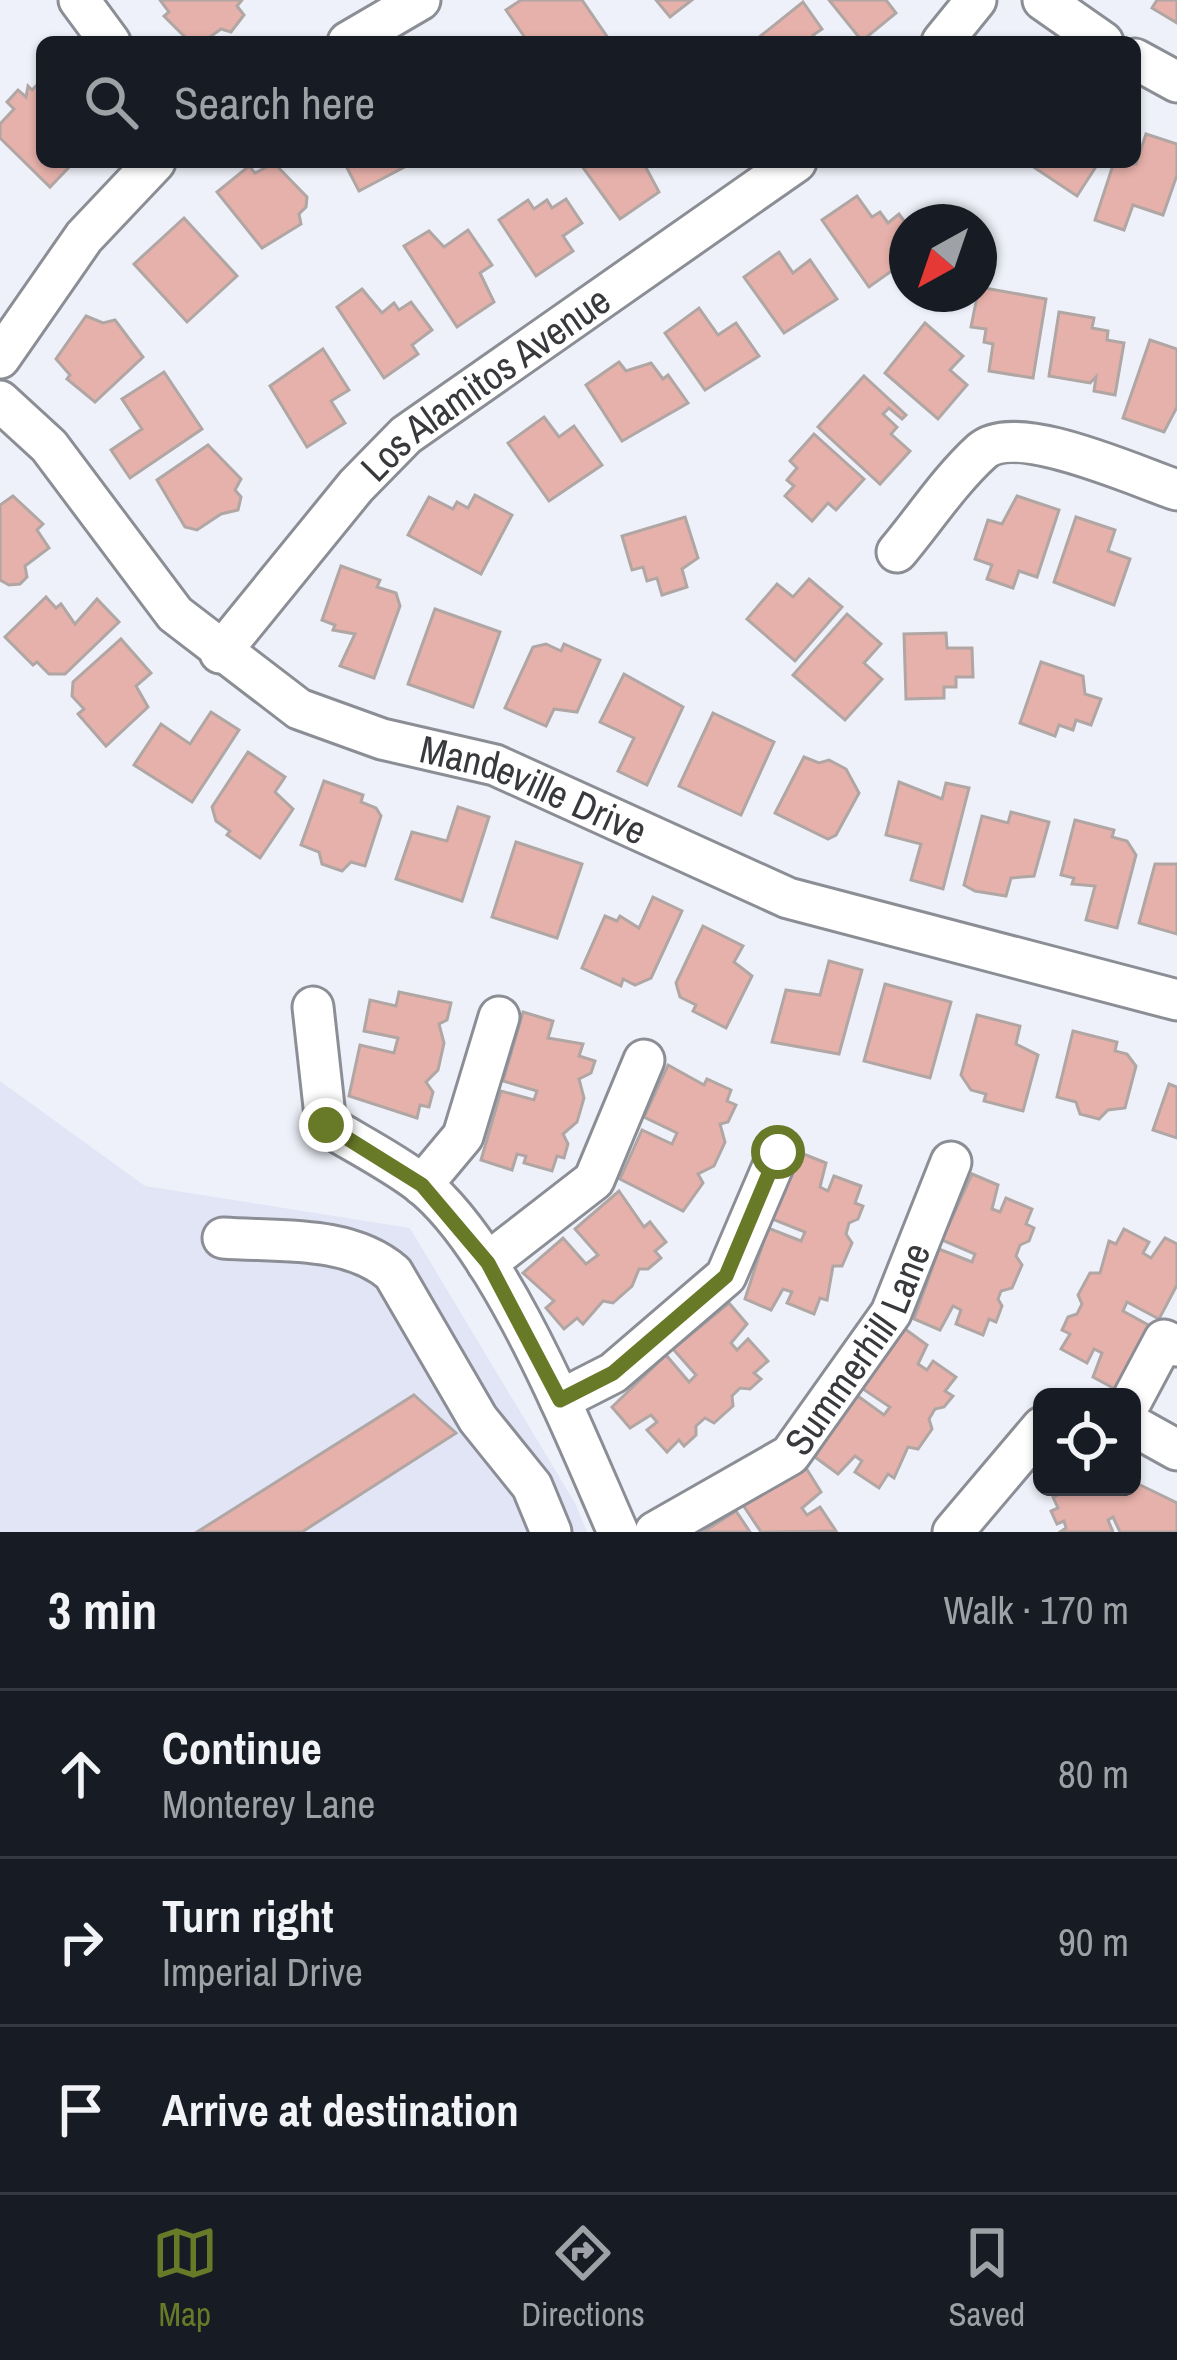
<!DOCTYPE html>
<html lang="en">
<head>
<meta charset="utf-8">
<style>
	:root { --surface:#171b24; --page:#242831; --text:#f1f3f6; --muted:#9ea1a6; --line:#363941; --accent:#687928 }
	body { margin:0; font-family:"Archivo Narrow",sans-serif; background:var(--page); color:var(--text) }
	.controls { position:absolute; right:36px; bottom:36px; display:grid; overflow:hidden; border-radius:18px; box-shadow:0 3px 9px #0004 }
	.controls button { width:108px; height:108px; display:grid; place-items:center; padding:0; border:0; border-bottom:3px solid var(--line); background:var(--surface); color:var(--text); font:60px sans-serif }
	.compass { position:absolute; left:889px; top:204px; width:108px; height:108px; border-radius:50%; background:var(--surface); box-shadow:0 3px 9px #0004; rotate:220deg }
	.stop { position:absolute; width:36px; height:36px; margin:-27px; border:9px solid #687928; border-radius:50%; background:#fff }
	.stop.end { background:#687928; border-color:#fff; box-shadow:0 3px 12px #0008 }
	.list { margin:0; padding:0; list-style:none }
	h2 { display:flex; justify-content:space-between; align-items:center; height:156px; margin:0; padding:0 48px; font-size:51px }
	h2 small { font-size:39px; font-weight:400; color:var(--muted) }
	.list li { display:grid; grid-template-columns:78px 1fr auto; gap:36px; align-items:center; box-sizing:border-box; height:168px; padding:0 48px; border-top:3px solid var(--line) }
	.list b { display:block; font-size:45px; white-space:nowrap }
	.list p { margin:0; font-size:39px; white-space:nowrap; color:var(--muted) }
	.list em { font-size:39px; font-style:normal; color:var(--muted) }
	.icon { flex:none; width:66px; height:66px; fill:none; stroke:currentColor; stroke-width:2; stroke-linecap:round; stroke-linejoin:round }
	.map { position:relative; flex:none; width:1177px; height:1532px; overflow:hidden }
	.search { position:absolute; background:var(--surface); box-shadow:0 3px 9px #0004; left:36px; right:36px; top:36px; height:132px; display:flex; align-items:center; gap:30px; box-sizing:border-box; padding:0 42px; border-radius:18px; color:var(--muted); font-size:45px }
	.sheet { height:660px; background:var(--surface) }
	nav { display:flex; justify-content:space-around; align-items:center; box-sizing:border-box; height:168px; border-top:3px solid var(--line); background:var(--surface); font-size:33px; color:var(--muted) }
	nav a { display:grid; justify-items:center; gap:6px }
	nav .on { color:var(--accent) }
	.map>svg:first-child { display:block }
	.built { fill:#e2e5f5 }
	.building { fill:#e7b1ab; stroke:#b0a6a4; stroke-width:3 }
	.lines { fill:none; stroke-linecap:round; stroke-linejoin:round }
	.minor-casing { stroke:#8c8e96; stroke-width:45 }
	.minor { stroke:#fff; stroke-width:39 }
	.route { stroke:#687928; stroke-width:15 }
	.labels { text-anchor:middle; stroke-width:12; stroke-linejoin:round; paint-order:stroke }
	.street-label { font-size:39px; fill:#38393c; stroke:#eff1fa }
</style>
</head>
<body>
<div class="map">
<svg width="1177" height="1532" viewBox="0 0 1177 1532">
	<rect width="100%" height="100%" fill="#eff1fa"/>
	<!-- built -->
	<polygon class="built" points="0,1081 145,1186 410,1228 575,1503 587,1532 0,1532"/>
	<!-- building -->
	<g class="building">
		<polygon points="160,0 242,0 237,6 244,15 231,32 221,29 203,42 190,42 164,16 169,12"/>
		<polygon points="521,0 582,0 608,38 528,42 506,10"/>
		<polygon points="656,0 692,0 670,17"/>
		<polygon points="829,0 886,0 896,13 862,41"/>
		<polygon points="1157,0 1177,0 1177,23 1152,8"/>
		<polygon points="803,2 822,29 813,35 819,42 753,42"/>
		<polygon points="39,83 42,162 74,162 50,187 0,138 0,124 14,109 7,102 18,90 26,97 28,86 32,90"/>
		<polygon points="1146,134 1177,144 1177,175 1163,215 1133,205 1124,230 1095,220 1114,162 1136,164"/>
		<polygon points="344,162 414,162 359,191"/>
		<polygon points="579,162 643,162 659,192 620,219"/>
		<polygon points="1026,162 1099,162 1077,196"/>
		<polygon points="274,163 307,197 306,207 299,214 301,224 262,248 217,192 249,166 255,173"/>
		<polygon points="857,196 872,217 880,212 888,223 899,214 907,225 907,260 869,287 822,220"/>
		<polygon points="566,199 582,223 563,236 573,251 536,276 499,220 528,200 534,209 547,200 552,208"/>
		<polygon points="184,218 237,276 187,322 134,264"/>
		<polygon points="468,230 492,265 480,273 494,302 457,327 404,246 429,231 444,247"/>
		<polygon points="779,252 793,273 810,260 837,299 784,333 744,277"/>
		<polygon points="979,287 1046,299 1033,378 989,371 993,344 984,342 986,329 971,327"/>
		<polygon points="362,289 382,313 394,303 399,310 411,302 432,330 412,345 418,354 384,378 337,307"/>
		<polygon points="699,308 718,335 736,323 759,356 705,390 665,333"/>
		<polygon points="1059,312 1094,318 1092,328 1108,331 1107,340 1124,343 1115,395 1094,391 1096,377 1090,383 1049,376"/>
		<polygon points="86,316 103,323 115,320 143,357 95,402 67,379 70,375 56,359"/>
		<polygon points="925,323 963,356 950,370 967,385 938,419 885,373"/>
		<polygon points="1150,340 1177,349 1177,407 1164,432 1123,418"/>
		<polygon points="323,349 349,390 331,401 345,423 307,447 270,386"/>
		<polygon points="619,362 626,371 651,363 663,379 668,375 688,403 622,441 586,385"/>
		<polygon points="164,372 202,429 130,478 111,450 142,429 122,399"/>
		<polygon points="864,376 906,415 902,419 889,408 883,414 897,427 891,434 910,451 880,484 818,427"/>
		<polygon points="544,417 559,437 574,426 602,465 549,501 508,443"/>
		<polygon points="814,434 864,479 836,510 828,503 812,521 785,496 794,486 787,480 797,468 790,461"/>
		<polygon points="208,445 241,479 235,490 241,497 238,510 221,514 197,530 185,527 157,480"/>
		<polygon points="475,495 512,515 481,574 408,535 429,497 453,509 457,502 468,508"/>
		<polygon points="13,496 43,524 37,530 49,548 25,566 27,577 20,584 9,585 0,580 0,505"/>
		<polygon points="1017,496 1059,510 1037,577 1019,571 1013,588 987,579 992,565 975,559 988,520 1002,524"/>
		<polygon points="685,517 698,558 682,569 687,587 662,595 657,578 647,581 643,567 632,570 622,536"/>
		<polygon points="1076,517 1115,530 1108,551 1130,559 1114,605 1054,582"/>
		<polygon points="341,566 380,580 377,587 396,593 400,606 374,678 340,666 355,634 333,630 335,625 322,620"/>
		<polygon points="809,579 842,607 795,661 747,619 777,584 793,597"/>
		<polygon points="46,597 56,608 61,604 75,624 97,599 119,622 65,674 49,674 37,662 33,665 5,637"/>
		<polygon points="435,609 500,632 473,707 408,684"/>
		<polygon points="847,614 881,644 864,663 882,679 845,720 793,675"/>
		<polygon points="946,633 947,648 972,648 973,677 956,677 956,687 944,687 944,698 906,699 904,634"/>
		<polygon points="121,639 151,673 136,686 148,707 106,746 78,714 84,709 72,696 73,682"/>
		<polygon points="546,644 561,651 564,644 600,660 577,712 554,709 546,726 505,708 533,647"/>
		<polygon points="1041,662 1083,676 1085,694 1101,699 1091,725 1076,720 1073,730 1059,725 1055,736 1020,723"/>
		<polygon points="624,674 683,707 647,785 618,771 634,738 600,722"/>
		<polygon points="211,712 239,730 192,802 134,765 161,724 190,744"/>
		<polygon points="713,713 774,742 741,815 679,786"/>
		<polygon points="248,752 285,777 275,792 293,809 260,858 227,835 230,831 216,821 212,807"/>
		<polygon points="804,757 819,763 829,760 846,769 859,793 836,835 828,839 775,813"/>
		<polygon points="324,781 363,795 361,802 376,808 381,816 365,866 351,862 342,871 322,864 319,852 301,845"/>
		<polygon points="899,782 942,799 946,783 969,788 943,889 911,880 921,844 886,835"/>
		<polygon points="458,807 489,817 462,901 396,879 412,832 447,841"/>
		<polygon points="1011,812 1049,822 1034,876 1011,878 1006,896 975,891 964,885 982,816 1008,823"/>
		<polygon points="1075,820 1114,830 1112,837 1127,841 1136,855 1117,928 1086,920 1095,886 1072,884 1074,878 1061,875"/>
		<polygon points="516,842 582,864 557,938 492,917"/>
		<polygon points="1155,864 1177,864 1177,934 1139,923"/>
		<polygon points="653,897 682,911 651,978 635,985 623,979 621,986 582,968 605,916 617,921 620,916 639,928"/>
		<polygon points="703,926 743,946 734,962 752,976 726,1028 693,1011 696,1005 680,997 676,983"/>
		<polygon points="829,961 862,970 839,1054 772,1042 786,990 820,995"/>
		<polygon points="885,984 951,1002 930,1078 864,1061"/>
		<polygon points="399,992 451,1003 447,1020 439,1024 444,1043 438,1070 426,1082 433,1092 429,1107 420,1105 417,1118 349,1096 360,1045 394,1053 398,1038 364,1031 370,1000 396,1006"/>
		<polygon points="523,1012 553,1021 548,1038 583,1044 579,1056 595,1061 591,1073 579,1079 584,1098 577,1122 563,1134 568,1144 564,1158 557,1156 552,1171 524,1163 526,1156 517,1154 512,1170 481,1160 501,1091 534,1100 537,1091 503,1081"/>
		<polygon points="977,1015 1020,1026 1016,1044 1038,1055 1023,1111 984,1101 986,1094 971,1090 961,1075"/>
		<polygon points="1073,1031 1117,1042 1115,1051 1127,1054 1136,1066 1125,1108 1108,1110 1099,1119 1080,1114 1076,1102 1057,1097"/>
		<polygon points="668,1065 704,1085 707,1079 731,1090 727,1101 736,1105 728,1122 720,1124 725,1142 714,1166 698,1174 703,1183 683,1211 620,1179 642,1130 672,1144 677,1133 644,1117"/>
		<polygon points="1169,1084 1177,1087 1177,1138 1153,1130"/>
		<polygon points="801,1153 826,1163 820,1187 828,1191 834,1176 861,1186 855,1203 863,1206 858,1219 849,1223 846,1234 852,1243 842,1266 833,1266 827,1300 820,1298 814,1314 787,1303 792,1292 783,1289 771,1310 745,1299 768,1228 801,1241 805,1232 772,1219"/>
		<polygon points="972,1174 998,1185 992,1209 1000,1212 1006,1198 1032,1209 1026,1224 1034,1228 1029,1241 1020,1245 1016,1256 1022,1265 1012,1288 1001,1291 998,1299 1002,1306 996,1322 989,1319 983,1335 956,1324 961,1310 953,1306 940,1330 914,1319 939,1249 972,1262 975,1254 942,1240"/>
		<polygon points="619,1191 644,1227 650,1222 666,1242 655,1251 661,1258 648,1269 639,1269 632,1286 613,1303 603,1301 583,1324 577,1318 564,1329 546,1308 554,1301 523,1273 563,1238 586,1264 598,1255 575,1229"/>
		<polygon points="1124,1229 1149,1242 1143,1253 1151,1258 1165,1238 1177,1244 1177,1285 1159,1319 1127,1302 1123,1311 1154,1328 1117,1390 1093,1377 1102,1353 1094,1349 1087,1363 1061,1349 1070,1334 1062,1330 1068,1317 1077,1314 1082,1304 1078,1295 1090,1273 1100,1273 1109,1241 1116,1244"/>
		<polygon points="729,1303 747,1324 731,1343 737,1350 748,1339 768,1361 754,1373 761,1379 750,1389 740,1388 732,1396 733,1406 714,1423 705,1418 696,1426 696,1435 684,1446 679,1440 667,1452 647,1430 657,1422 651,1415 630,1428 612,1407 666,1355 689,1382 696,1375 673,1349"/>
		<polygon points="905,1329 927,1345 918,1364 927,1370 933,1361 956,1377 945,1391 953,1396 944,1407 935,1409 929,1419 932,1429 918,1449 908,1447 894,1478 888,1474 879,1488 855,1472 862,1461 855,1456 838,1474 815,1457 855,1394 884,1415 890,1407 860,1387"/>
		<polygon points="414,1395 456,1433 302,1532 197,1532"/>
		<polygon points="806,1468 821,1492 802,1508 807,1515 820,1507 836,1531 761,1532 743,1505"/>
		<polygon points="1132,1481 1177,1503 1177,1532 1120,1532 1113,1517 1108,1520 1113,1532 1060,1532 1066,1528 1064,1521 1057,1524 1051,1511 1058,1508 1053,1497 1076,1487 1132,1487"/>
		<polygon points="736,1511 750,1532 703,1532"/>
	</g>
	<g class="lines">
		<defs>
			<g id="minor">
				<polyline points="79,0 110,42"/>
				<polyline points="1043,0 1103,42"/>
				<polyline points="348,42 420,0"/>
				<polyline points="942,42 976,0"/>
				<polyline points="1135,59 1177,82"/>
				<polyline points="0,358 84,237 155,162"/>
				<path id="s1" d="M0,401L49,446L175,614L299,709L382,739L495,765L788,898L1177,1000"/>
				<path d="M897,552C924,520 950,480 982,451C1016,421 1135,476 1177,490"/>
				<path id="s2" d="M220,653L356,486L406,435L796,162"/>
				<path d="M313,1007L326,1125C357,1144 391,1161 420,1183C502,1248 575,1435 618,1532"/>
				<polyline points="422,1185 463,1136 499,1017"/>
				<path d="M223,1238C279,1242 349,1235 393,1273L478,1419L532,1486L551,1532"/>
				<polyline points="487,1263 594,1180 644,1060"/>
				<polyline points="560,1400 613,1373 726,1276 779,1152"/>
				<polyline points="1132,1400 1164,1340 1177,1346"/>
				<polyline points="1132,1425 1177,1450"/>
				<path id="s3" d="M655,1532L790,1455L891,1313L951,1162"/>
				<polyline points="953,1532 1042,1427"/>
			</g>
		</defs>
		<!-- minor casing -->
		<use href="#minor" class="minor-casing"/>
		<!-- minor -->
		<use href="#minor" class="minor"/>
	</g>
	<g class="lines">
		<!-- route -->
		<polyline class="route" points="326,1125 422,1185 488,1263 560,1400 613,1373 726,1276 778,1152"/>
	</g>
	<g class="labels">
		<!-- street labels -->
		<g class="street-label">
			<text dy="14" stroke="none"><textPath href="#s2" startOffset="381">Los Alamitos Avenue</textPath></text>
			<text dy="14" stroke="none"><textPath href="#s1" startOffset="681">Mandeville Drive</textPath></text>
			<text dy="14" stroke="none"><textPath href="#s3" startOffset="282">Summerhill Lane</textPath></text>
		</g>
	</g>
</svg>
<div class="controls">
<button><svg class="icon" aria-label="locate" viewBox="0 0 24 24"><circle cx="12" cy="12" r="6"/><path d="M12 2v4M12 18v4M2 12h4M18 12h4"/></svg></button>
</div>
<svg class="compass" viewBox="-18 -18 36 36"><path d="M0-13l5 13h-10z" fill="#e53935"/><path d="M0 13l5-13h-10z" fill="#9ea1a6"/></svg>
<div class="stop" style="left:778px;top:1152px"></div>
<div class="stop end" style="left:326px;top:1125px"></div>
<div class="search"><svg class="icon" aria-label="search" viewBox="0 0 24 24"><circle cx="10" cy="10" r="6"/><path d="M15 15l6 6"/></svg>Search here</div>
</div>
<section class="sheet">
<h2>3 min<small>Walk · 170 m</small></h2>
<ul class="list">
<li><svg class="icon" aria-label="ahead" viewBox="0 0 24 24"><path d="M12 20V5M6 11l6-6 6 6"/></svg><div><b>Continue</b><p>Monterey Lane</p></div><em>80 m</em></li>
<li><svg class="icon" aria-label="right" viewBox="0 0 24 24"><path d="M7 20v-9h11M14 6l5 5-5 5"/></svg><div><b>Turn right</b><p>Imperial Drive</p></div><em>90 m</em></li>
<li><svg class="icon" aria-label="arrive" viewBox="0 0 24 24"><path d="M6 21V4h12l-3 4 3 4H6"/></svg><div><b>Arrive at destination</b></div></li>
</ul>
</section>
<nav>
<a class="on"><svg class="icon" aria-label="map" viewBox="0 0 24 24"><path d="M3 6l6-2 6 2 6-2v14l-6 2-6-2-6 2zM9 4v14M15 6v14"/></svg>Map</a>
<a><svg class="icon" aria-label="directions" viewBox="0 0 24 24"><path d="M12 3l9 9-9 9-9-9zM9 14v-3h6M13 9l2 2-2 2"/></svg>Directions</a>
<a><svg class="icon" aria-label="saved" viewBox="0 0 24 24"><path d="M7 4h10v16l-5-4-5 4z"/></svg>Saved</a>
</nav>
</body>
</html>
